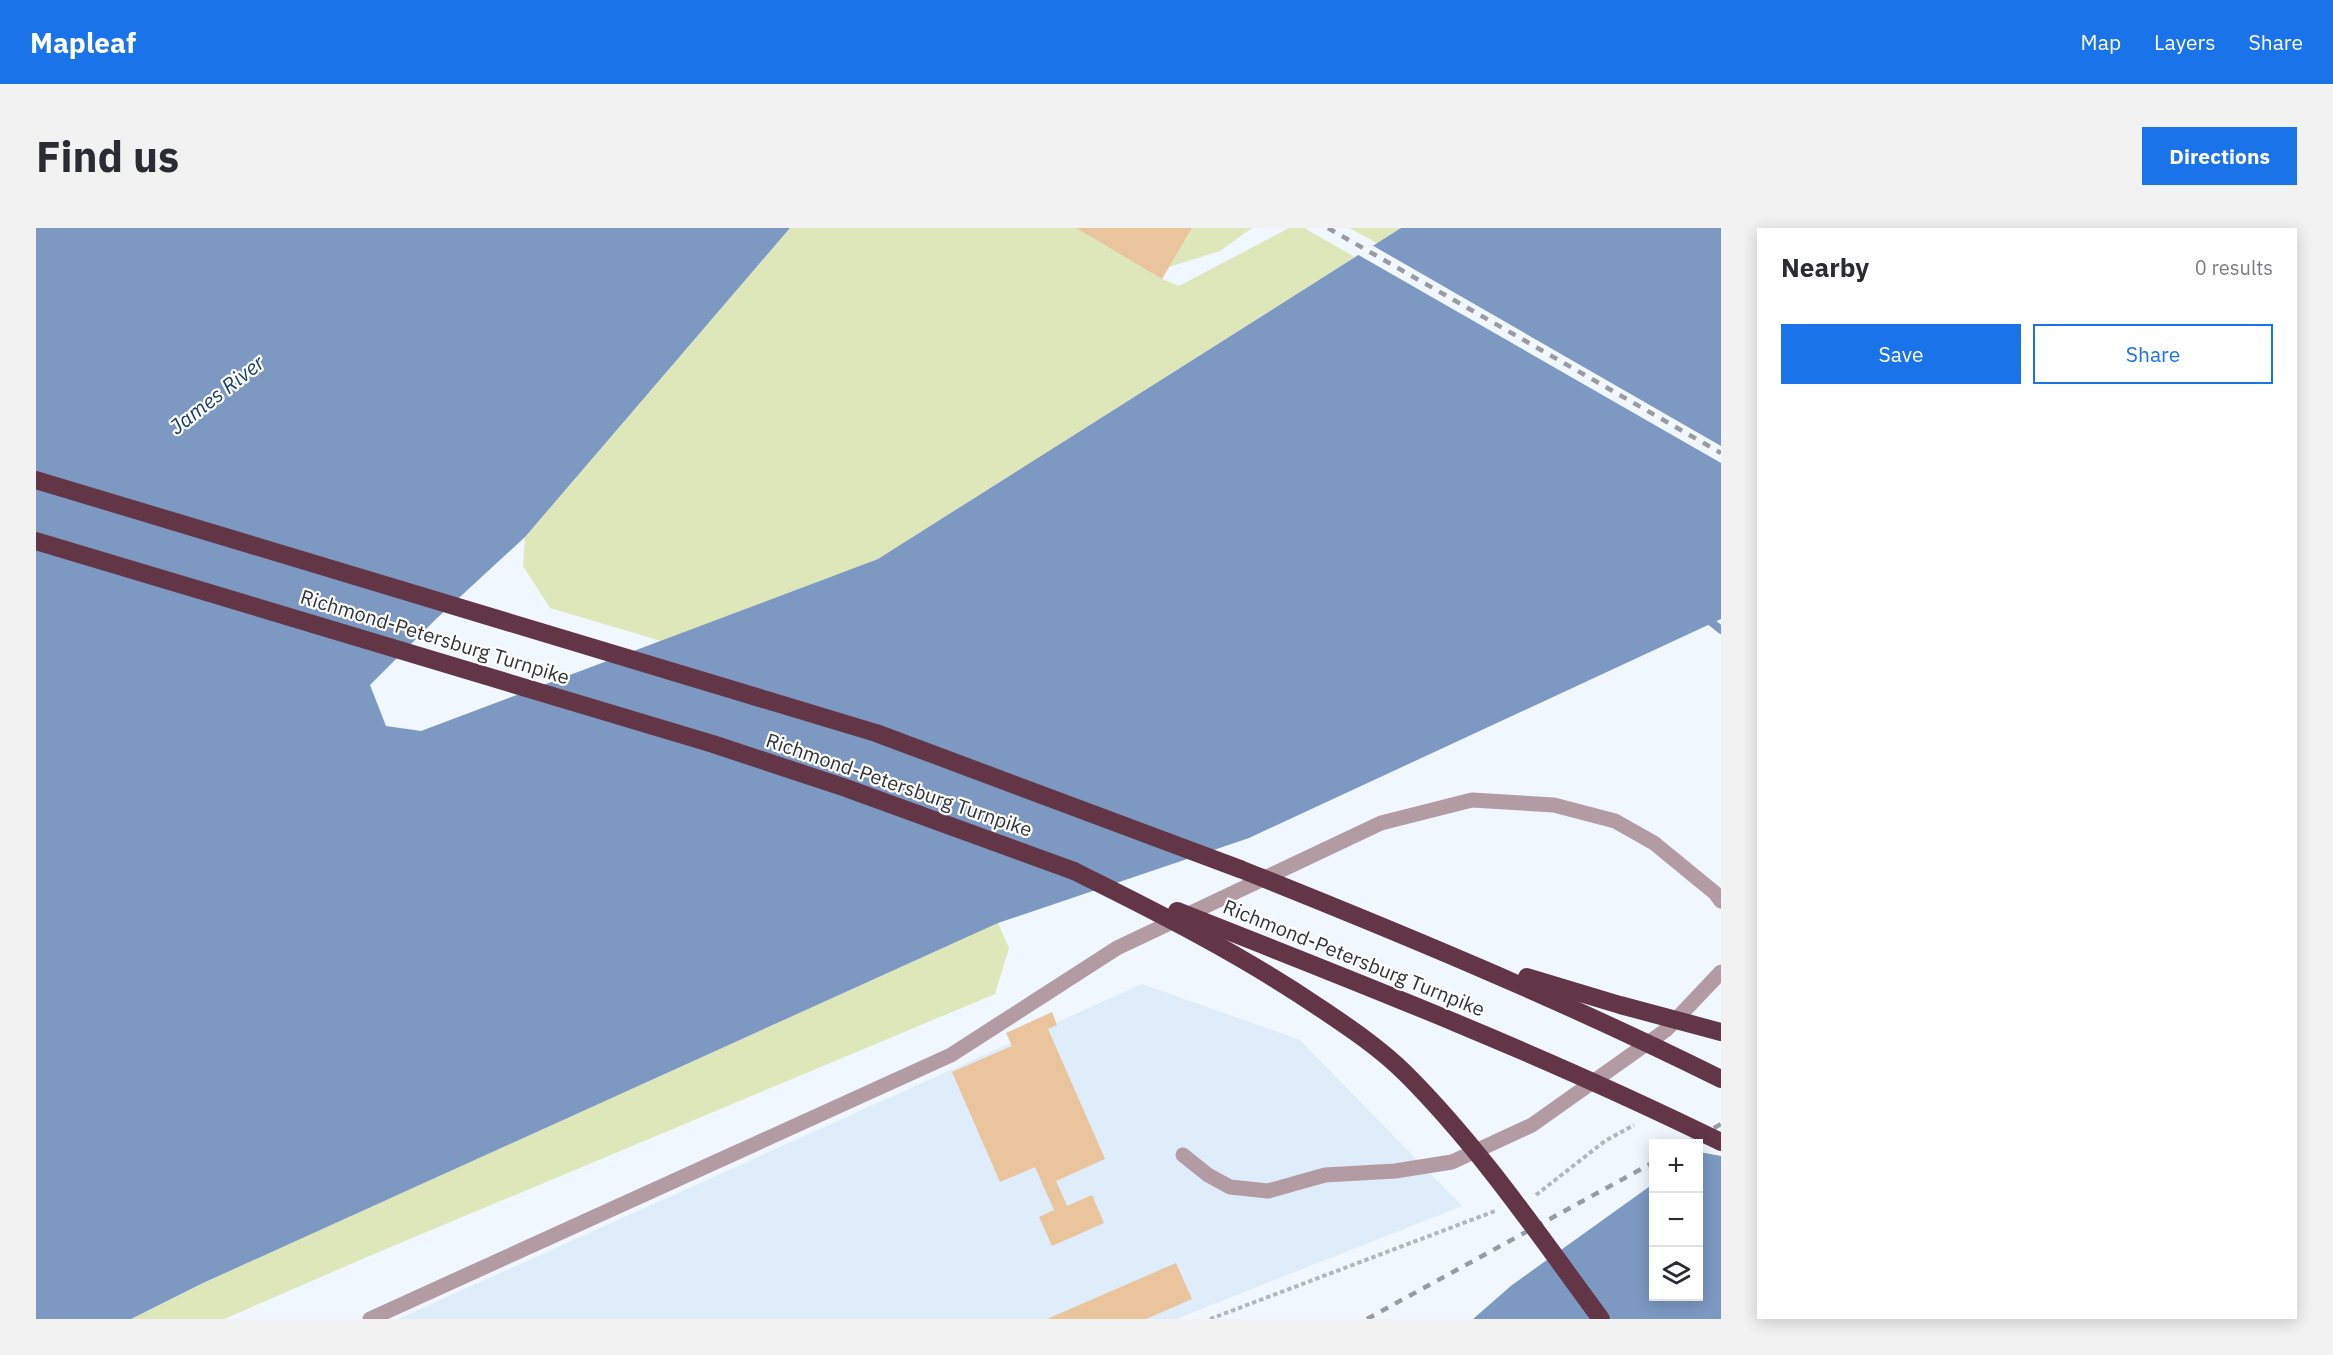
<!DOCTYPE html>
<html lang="en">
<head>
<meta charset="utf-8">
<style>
	:root { --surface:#fff; --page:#f2f2f3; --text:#2b2b33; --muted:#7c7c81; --line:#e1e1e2; --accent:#1a73e8 }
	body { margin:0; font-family:"IBM Plex Sans",sans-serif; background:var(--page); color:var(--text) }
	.controls { position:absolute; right:18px; bottom:18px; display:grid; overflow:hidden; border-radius:0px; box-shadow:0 3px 15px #0003 }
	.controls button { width:54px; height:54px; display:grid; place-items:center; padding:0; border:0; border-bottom:2px solid var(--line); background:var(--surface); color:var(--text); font:30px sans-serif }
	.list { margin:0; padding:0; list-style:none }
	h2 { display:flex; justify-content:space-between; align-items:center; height:78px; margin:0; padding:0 24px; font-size:26px }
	h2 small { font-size:20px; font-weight:400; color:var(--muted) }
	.actions { display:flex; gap:12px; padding:18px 24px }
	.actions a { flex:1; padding:14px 0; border:2px solid var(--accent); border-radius:0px; text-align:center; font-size:21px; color:var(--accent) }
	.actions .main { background:var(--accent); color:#fff }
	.icon { flex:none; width:33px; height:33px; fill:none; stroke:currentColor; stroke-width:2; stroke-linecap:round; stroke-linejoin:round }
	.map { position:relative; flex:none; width:1685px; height:1091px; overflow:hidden; border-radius:0px }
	header { display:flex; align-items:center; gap:36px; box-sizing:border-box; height:84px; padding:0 30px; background:var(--accent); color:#fff }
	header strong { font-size:28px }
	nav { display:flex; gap:33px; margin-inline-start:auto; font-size:21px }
	.intro { display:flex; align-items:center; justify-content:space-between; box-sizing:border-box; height:144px; padding:0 36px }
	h1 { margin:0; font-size:42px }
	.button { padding:15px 27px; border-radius:0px; background:var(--accent); color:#fff; font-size:21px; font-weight:700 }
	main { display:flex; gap:36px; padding:0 36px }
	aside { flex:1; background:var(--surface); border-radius:0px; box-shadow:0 3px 15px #0003 }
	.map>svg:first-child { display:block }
	.built { fill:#dfecfa }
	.green { fill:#dee7b9 }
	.water { fill:#7d99c2 }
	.pier { fill:#f1f7fe }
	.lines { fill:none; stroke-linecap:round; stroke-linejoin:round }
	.stream { stroke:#7d99c2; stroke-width:8 }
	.building { fill:#e9c49c }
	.path { stroke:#b2b7bd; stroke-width:4; stroke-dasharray:4.5 3; stroke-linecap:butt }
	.minor { stroke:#b39ba3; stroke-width:15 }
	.highway { stroke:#623547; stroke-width:18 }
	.rail { stroke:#989ca1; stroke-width:4.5; stroke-dasharray:8 8; stroke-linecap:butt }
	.highway-bridge { stroke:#623547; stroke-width:18 }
	.labels { text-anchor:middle; stroke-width:4.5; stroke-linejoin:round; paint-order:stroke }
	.street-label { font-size:20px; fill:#303336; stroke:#fff }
	.water-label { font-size:21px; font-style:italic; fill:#193d71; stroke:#fff }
</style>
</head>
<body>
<header>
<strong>Mapleaf</strong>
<nav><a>Map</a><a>Layers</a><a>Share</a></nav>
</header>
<div class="intro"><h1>Find us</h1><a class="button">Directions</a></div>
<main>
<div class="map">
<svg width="1685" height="1091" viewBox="0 0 1685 1091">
	<rect width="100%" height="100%" fill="#f1f7fe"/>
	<!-- built -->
	<polygon class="built" points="1106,756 1264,812 1426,978 1140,1091 362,1091"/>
	<!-- green -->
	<g class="green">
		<polygon points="754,0 1040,0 1126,51 1143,58 1253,0 1268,0 1319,29 842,331 625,413 514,380 487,338 489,309"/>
		<polygon points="1156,0 1216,0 1184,23 1133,39"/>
		<polygon points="1313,0 1365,0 1341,15"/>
		<polygon points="962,695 973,720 959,766 338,1026 188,1091 95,1091 167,1055"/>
	</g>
	<!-- water -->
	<g class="water">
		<polygon points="0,0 754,0 489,309 399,392 334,457 350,498 385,503 842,331 1365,0 1685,0 1685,391 1213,610 962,695 167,1055 95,1091 0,1091"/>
		<polygon points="1663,924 1685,928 1685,1091 1437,1091 1476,1057 1617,956 1618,1068 1662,1068"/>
	</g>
	<!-- pier -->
	<polygon class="pier" points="1334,16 1685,218 1685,235 1319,25"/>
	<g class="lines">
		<!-- stream -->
		<polyline class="stream" points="1669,389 1685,402"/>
	</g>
	<!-- building -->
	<g class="building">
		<polygon points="1040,0 1156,0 1126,51"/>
		<polygon points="1016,784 1021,797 1012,801 1069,931 1020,953 1031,978 1056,967 1068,995 1016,1018 1003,989 1018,982 999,939 964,954 916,844 976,818 970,805"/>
		<polygon points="1140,1035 1156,1071 1110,1091 1011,1091"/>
	</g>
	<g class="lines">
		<!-- path -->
		<g class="path">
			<polyline points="1500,967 1569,913 1598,897"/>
			<polyline points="1174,1091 1459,983"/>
		</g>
		<!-- minor -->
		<g class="minor">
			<polyline points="1147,927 1172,947 1194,959 1232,963 1289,947 1359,943 1416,934 1496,897 1630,802 1685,744"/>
			<polyline points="334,1091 915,827 1081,720 1345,595 1436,572 1518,577 1579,593 1618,615 1679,665 1685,673"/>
		</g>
		<!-- highway -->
		<g class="highway">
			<polyline points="0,252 840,505 1204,641"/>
			<polyline points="0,313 677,516 810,560 1038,643"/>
		</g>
		<!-- rail -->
		<g class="rail">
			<polyline points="1292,0 1685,225"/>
			<polyline points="1650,916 1685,896"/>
			<polyline points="1331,1091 1618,934"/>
		</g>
		<!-- highway-bridge -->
		<g class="highway-bridge">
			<path d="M1204,641C1367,706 1528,773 1685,851"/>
			<path d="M1038,643C1123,685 1206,727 1284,780C1314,800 1345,821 1370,846C1444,920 1503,1007 1565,1091"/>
			<path d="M1141,683C1324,755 1508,827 1685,914"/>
			<polyline points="1491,749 1584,777 1685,804"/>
		</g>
	</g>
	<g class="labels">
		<!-- street labels -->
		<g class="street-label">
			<text transform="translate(399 409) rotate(17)" y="7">Richmond-Petersburg Turnpike</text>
			<text transform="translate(863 557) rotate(19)" y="7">Richmond-Petersburg Turnpike</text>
			<text transform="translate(1318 730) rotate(22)" y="7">Richmond-Petersburg Turnpike</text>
		</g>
		<!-- water labels -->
		<g class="water-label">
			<text transform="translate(181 167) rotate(-38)" y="7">James River</text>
		</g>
	</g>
</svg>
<div class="controls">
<button>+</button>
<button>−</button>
<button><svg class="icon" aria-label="layers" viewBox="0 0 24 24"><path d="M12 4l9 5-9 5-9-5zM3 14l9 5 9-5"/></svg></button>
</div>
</div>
<aside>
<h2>Nearby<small>0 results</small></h2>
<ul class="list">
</ul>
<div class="actions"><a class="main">Save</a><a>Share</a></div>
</aside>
</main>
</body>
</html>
